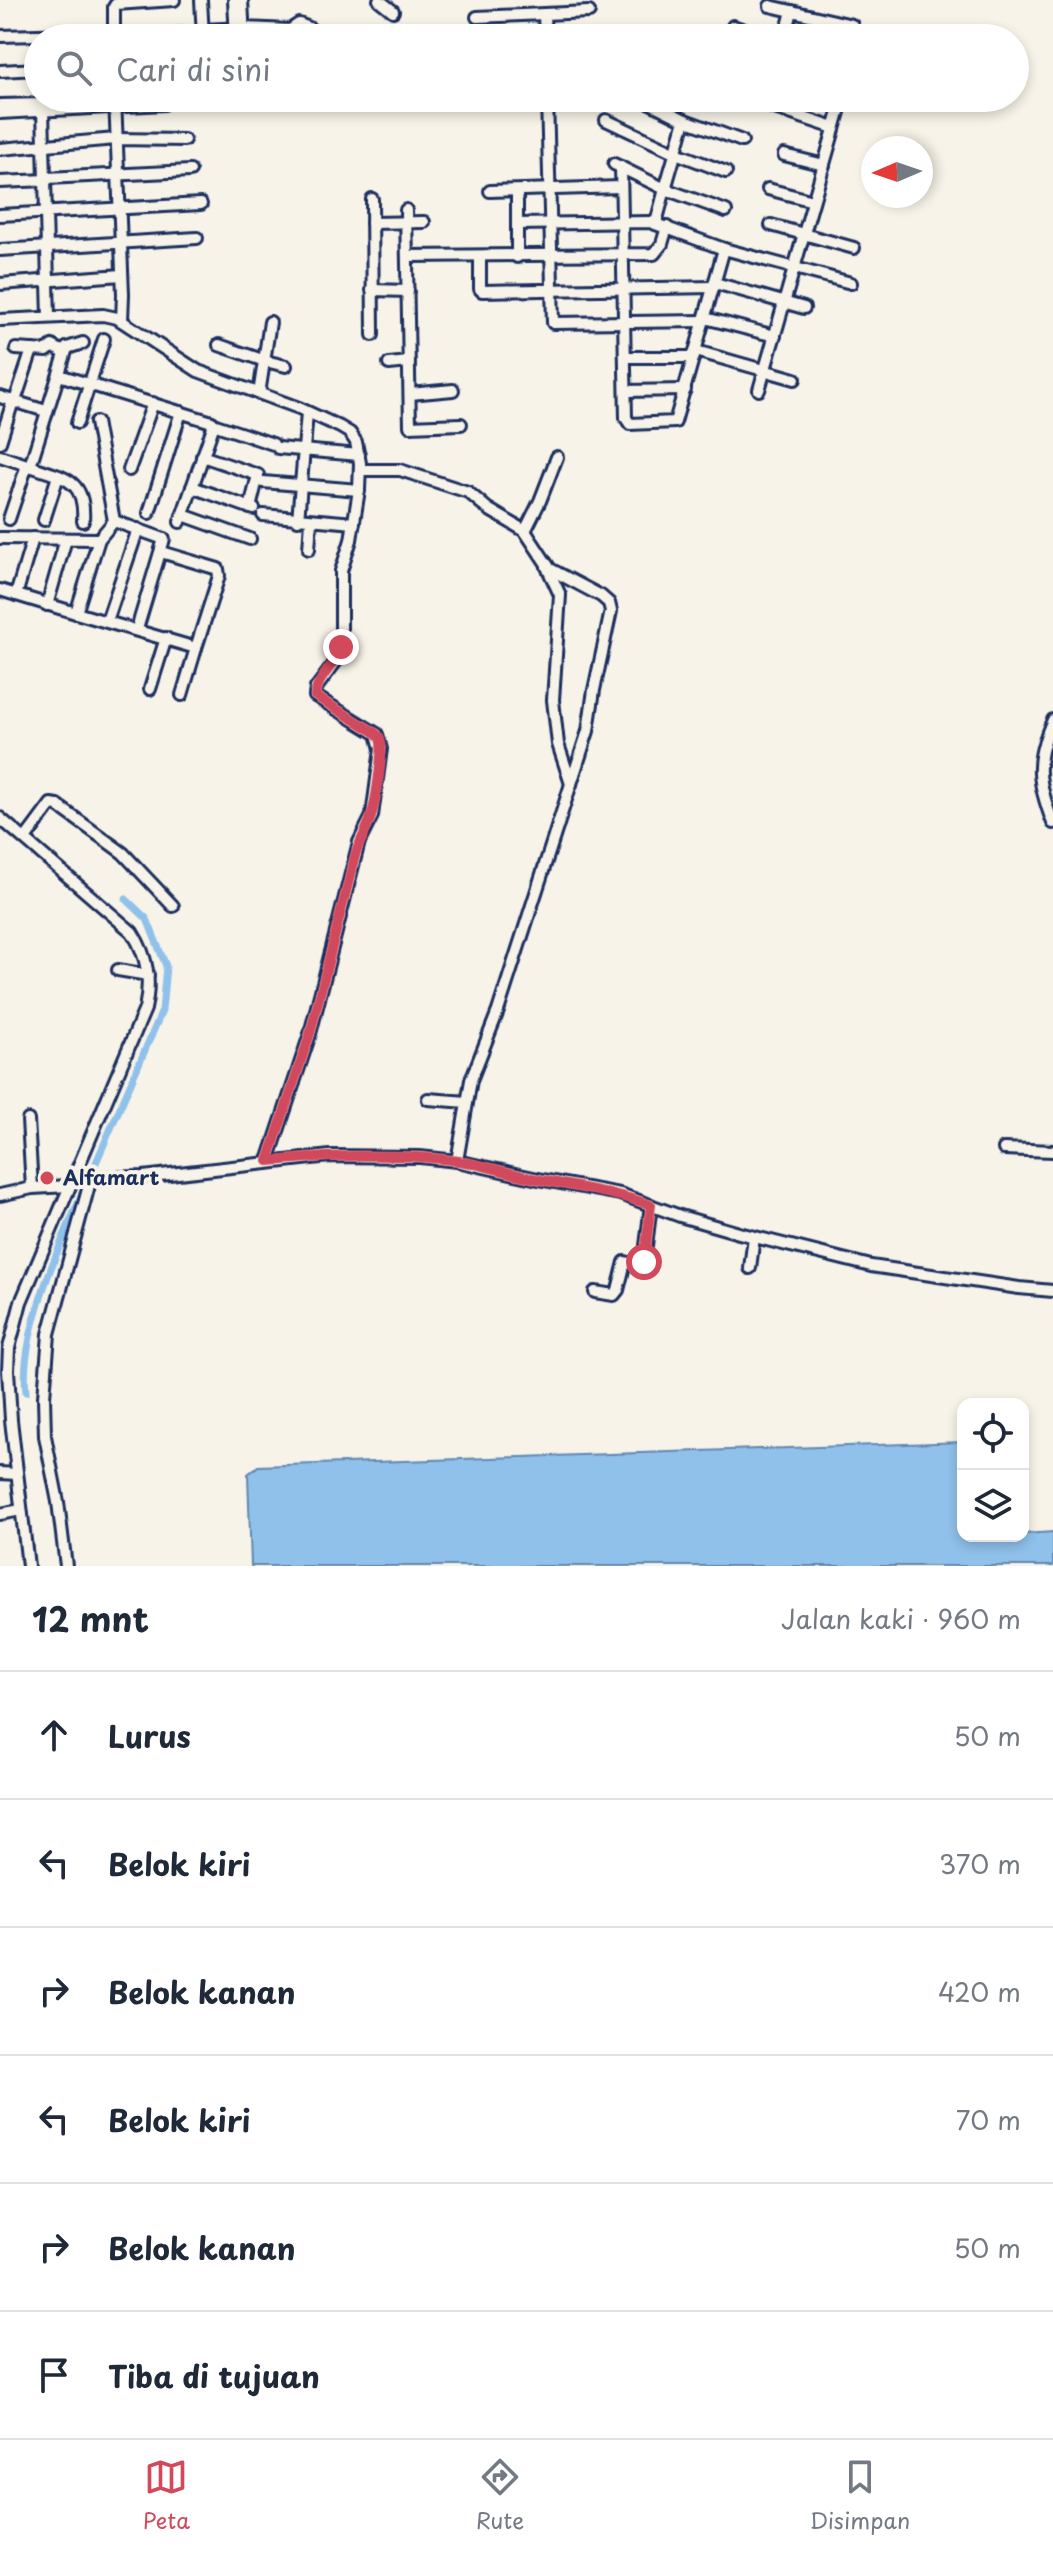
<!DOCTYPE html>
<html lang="id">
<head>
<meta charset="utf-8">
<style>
	:root { --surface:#fff; --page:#f2f2f3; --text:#1f2937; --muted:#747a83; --line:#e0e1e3; --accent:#d1495b }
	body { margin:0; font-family:"Playpen Sans",sans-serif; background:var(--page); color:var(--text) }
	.controls { position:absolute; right:24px; bottom:24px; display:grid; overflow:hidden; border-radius:16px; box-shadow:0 4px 12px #0003 }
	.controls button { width:72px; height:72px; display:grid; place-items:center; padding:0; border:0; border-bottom:2px solid var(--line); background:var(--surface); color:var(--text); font:40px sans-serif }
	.compass { position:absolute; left:861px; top:136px; width:72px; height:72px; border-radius:50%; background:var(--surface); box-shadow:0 4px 12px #0003; rotate:268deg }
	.stop { position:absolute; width:24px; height:24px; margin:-18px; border:6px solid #d1495b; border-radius:50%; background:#fff }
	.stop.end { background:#d1495b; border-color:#fff; box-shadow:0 2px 8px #0008 }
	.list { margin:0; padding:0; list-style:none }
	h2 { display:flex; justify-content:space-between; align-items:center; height:104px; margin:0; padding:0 32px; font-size:34px }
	h2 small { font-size:26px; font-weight:400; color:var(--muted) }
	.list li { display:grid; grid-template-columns:52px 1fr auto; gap:24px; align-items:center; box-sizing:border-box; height:128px; padding:0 32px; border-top:2px solid var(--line) }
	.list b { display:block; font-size:30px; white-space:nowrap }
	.list em { font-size:26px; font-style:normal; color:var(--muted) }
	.icon { flex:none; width:44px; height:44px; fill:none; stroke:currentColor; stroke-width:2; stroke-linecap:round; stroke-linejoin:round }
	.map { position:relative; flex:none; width:1053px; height:1566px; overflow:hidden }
	.search { position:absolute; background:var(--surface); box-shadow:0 4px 12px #0003; left:24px; right:24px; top:24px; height:88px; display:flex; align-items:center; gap:20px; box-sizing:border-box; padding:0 28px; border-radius:44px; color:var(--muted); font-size:30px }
	.sheet { height:872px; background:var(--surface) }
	nav { display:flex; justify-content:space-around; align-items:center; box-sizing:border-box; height:112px; border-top:2px solid var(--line); background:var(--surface); font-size:22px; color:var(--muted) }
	nav a { display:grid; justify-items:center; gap:4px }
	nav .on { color:var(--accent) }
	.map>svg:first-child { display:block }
	.water { fill:#8fc1eb; stroke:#6187b3; stroke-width:2 }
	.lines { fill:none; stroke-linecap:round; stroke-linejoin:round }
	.canal { stroke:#8fc1eb; stroke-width:7 }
	.minor-casing { stroke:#1b2f5e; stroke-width:16 }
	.minor { stroke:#f7f3e8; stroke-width:10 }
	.route { stroke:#d1495b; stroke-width:10 }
	.poi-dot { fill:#d1495b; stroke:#f7f3e8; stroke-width:3 }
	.labels { text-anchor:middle; stroke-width:8; stroke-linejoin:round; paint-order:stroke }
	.poi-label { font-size:20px; font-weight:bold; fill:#1b2f5e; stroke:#f7f3e8; text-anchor:start }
</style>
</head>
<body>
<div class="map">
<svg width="1053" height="1566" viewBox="0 0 1053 1566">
	<rect width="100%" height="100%" fill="#f7f3e8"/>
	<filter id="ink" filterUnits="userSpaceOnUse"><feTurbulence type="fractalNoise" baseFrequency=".0125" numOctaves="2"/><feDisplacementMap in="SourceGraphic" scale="16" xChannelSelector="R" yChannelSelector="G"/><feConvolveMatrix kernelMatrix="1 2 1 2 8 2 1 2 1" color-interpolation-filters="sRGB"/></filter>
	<g filter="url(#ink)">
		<!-- water -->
		<polygon class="water" points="963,1442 963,1536 1023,1536 1023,1534 1053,1532 1053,1566 251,1566 248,1474 258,1466"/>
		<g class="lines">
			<!-- canal -->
			<g class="canal">
				<polyline points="92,1172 162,1011 166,966 147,919 126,899"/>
				<path d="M26,1392C19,1335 60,1243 84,1190"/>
			</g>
			<defs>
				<g id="minor">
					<polyline points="201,0 203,36"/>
					<polyline points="234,0 236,38"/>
					<polyline points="242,0 244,38"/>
					<polyline points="379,0 393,11"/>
					<polyline points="770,6 852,25"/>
					<polyline points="544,15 545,38"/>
					<polyline points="477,17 589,12"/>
					<polyline points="733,26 768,38"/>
					<polyline points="202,30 244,28 290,30 299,24 309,28 321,38"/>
					<polyline points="0,36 114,33"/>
					<polyline points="114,36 202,33"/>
					<polyline points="114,38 114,7 116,4 174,0"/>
					<polyline points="785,38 792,11"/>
					<polyline points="0,71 38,69"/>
					<polyline points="115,98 123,294 122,321"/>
					<polyline points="547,98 553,323 704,321"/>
					<polyline points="640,98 685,120 742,141"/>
					<polyline points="745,98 834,128"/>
					<polyline points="0,105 43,104 43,98"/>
					<polyline points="43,110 49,317"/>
					<polyline points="0,113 164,104"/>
					<polyline points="606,120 676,153 726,172"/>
					<polyline points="685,120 665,189 726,211"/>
					<polyline points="0,149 116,139 184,140"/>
					<polyline points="784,155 824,165"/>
					<polyline points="614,164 665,189 656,223"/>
					<polyline points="621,167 626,418 630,424 675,422 724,249"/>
					<polyline points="47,178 190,171"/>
					<polyline points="0,182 47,180"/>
					<polyline points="768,189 813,201"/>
					<polyline points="490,191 620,187"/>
					<polyline points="372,199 373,335"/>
					<polyline points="406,210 410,426 461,424"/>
					<polyline points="0,215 201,204"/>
					<polyline points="372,223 424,222"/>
					<polyline points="517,224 650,222 724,249 851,283"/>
					<polyline points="771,225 854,248"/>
					<polyline points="0,250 197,238"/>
					<polyline points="407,256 654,254 662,244 667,227"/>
					<polyline points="480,257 480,289 482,291 714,287"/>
					<polyline points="517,257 517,191"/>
					<polyline points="715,283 804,308"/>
					<polyline points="0,284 122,275"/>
					<polyline points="372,290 408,291"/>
					<polyline points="705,318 775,336"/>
					<polyline points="0,320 103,315 117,318 198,371 299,408 340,427 350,433 356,442 360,463 359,490 351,540 341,571 341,647 337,660 316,688 315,696 377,734 381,749 372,816 359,842 310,1034 268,1161"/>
					<polyline points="219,345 265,361 286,366"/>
					<polyline points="16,349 47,351 52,346 63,352 67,348 83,343"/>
					<polyline points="696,351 795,379"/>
					<polyline points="625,357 694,357"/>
					<polyline points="389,364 409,362"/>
					<polyline points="59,375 212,422 213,427 180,522"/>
					<polyline points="759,390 843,98"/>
					<polyline points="626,391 685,390"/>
					<polyline points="259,394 270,322"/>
					<polyline points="410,394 453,390"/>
					<polyline points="0,397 46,411"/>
					<polyline points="15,401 32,350"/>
					<polyline points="77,423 104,339"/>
					<polyline points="213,424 273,444"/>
					<polyline points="0,442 13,401"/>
					<polyline points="278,448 359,455"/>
					<polyline points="0,456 30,466 67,348"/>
					<polyline points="202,456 258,475 250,508"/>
					<path d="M30,466C63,478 86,478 83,521"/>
					<polyline points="129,470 153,403"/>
					<polyline points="360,470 400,470 468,492 488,509 525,531 550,569 601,596 609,603 611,611 594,690 588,731 498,1011 471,1080 457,1161"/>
					<polyline points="263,482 359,490"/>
					<polyline points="192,487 254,509"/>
					<polyline points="149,513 181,412"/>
					<polyline points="183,515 250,539"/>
					<polyline points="263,515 354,523"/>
					<polyline points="9,519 27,465"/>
					<polyline points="44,520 58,476"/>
					<polyline points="298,520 307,413"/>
					<polyline points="114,521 164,539 137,629"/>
					<polyline points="525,531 540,501 557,457"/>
					<polyline points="0,538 99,539"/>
					<polyline points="309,549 311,521"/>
					<polyline points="161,552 218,569 219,576 196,648"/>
					<polyline points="547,567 560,595 553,700 558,744 571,784"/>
					<polyline points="0,590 76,613 99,539 114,521 96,422"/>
					<polyline points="16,595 33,538"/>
					<polyline points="47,605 66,539"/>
					<polyline points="76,613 196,648 182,695"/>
					<polyline points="107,621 138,529"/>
					<polyline points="150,689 166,638"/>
					<path d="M1053,720C1034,761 1037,781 1053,823"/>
					<path d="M0,818L132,932C148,957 151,980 145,1009L21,1302L9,1348L8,1370L11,1420L28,1566"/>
					<polyline points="25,839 51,804 57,805 123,853 173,906"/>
					<polyline points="118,970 148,975"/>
					<polyline points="428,1099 467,1102"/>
					<polyline points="28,1120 32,1188"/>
					<polyline points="1004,1149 1053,1151"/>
					<polyline points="74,1173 91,1178 143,1177 330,1156 420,1157 457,1161 538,1179 620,1194 680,1216 739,1233 871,1266 1019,1288 1053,1291"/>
					<polyline points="0,1195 32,1188 69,1186"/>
					<polyline points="750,1268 754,1237"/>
					<polyline points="595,1292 614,1295 618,1290 625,1262 638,1265 644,1262 651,1205"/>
					<polyline points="0,1473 17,1474"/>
					<polyline points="0,1514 21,1510"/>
					<polyline points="66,1566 58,1502 45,1436 44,1397 49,1334 91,1178"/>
				</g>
			</defs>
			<!-- minor casing -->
			<use href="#minor" class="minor-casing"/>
			<!-- minor -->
			<use href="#minor" class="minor"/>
		</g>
	</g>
	<g class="lines" filter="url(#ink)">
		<!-- route -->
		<path class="route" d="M341,647C336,665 317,677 315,696L373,731C378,735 380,736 381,742C383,753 376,801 372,813C369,828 359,841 355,856L310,1034L268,1161C331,1156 395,1152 459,1161C485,1165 510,1174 537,1179C575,1187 613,1192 651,1205L644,1262"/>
	</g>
	<!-- markers -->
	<circle class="poi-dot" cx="47" cy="1178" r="8"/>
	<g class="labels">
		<!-- poi labels -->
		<g class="poi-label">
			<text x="63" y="1185">Alfamart</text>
		</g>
	</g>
</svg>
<div class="controls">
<button><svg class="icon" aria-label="locate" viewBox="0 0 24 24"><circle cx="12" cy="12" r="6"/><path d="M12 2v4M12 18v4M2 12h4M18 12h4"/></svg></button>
<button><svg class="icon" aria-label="layers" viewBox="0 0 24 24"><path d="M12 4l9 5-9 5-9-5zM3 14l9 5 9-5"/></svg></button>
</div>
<svg class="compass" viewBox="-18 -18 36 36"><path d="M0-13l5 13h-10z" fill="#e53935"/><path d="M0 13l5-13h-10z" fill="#747a83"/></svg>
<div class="stop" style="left:644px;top:1262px"></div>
<div class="stop end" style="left:341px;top:647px"></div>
<div class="search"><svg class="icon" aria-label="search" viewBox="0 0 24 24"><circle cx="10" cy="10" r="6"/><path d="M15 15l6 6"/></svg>Cari di sini</div>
</div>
<section class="sheet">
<h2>12 mnt<small>Jalan kaki · 960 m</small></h2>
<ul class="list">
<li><svg class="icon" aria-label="ahead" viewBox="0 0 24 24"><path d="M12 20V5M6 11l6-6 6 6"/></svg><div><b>Lurus</b></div><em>50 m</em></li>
<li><svg class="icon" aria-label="left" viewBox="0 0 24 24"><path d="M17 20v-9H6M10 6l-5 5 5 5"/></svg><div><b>Belok kiri</b></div><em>370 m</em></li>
<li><svg class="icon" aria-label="right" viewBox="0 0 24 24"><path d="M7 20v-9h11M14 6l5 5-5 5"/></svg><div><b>Belok kanan</b></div><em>420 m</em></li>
<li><svg class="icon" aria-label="left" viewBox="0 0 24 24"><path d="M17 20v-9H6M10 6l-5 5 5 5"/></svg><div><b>Belok kiri</b></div><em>70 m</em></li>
<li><svg class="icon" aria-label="right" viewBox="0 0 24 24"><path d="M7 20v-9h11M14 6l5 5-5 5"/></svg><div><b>Belok kanan</b></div><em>50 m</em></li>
<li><svg class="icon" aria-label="arrive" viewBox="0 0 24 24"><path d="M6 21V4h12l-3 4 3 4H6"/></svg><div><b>Tiba di tujuan</b></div></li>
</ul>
</section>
<nav>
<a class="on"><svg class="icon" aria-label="map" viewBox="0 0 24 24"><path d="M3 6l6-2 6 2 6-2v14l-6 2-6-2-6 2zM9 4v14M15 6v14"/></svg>Peta</a>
<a><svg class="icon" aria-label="directions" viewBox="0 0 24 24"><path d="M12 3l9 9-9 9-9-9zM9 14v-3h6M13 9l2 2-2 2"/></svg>Rute</a>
<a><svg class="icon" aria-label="saved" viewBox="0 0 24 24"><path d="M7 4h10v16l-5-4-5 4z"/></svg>Disimpan</a>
</nav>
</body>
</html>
